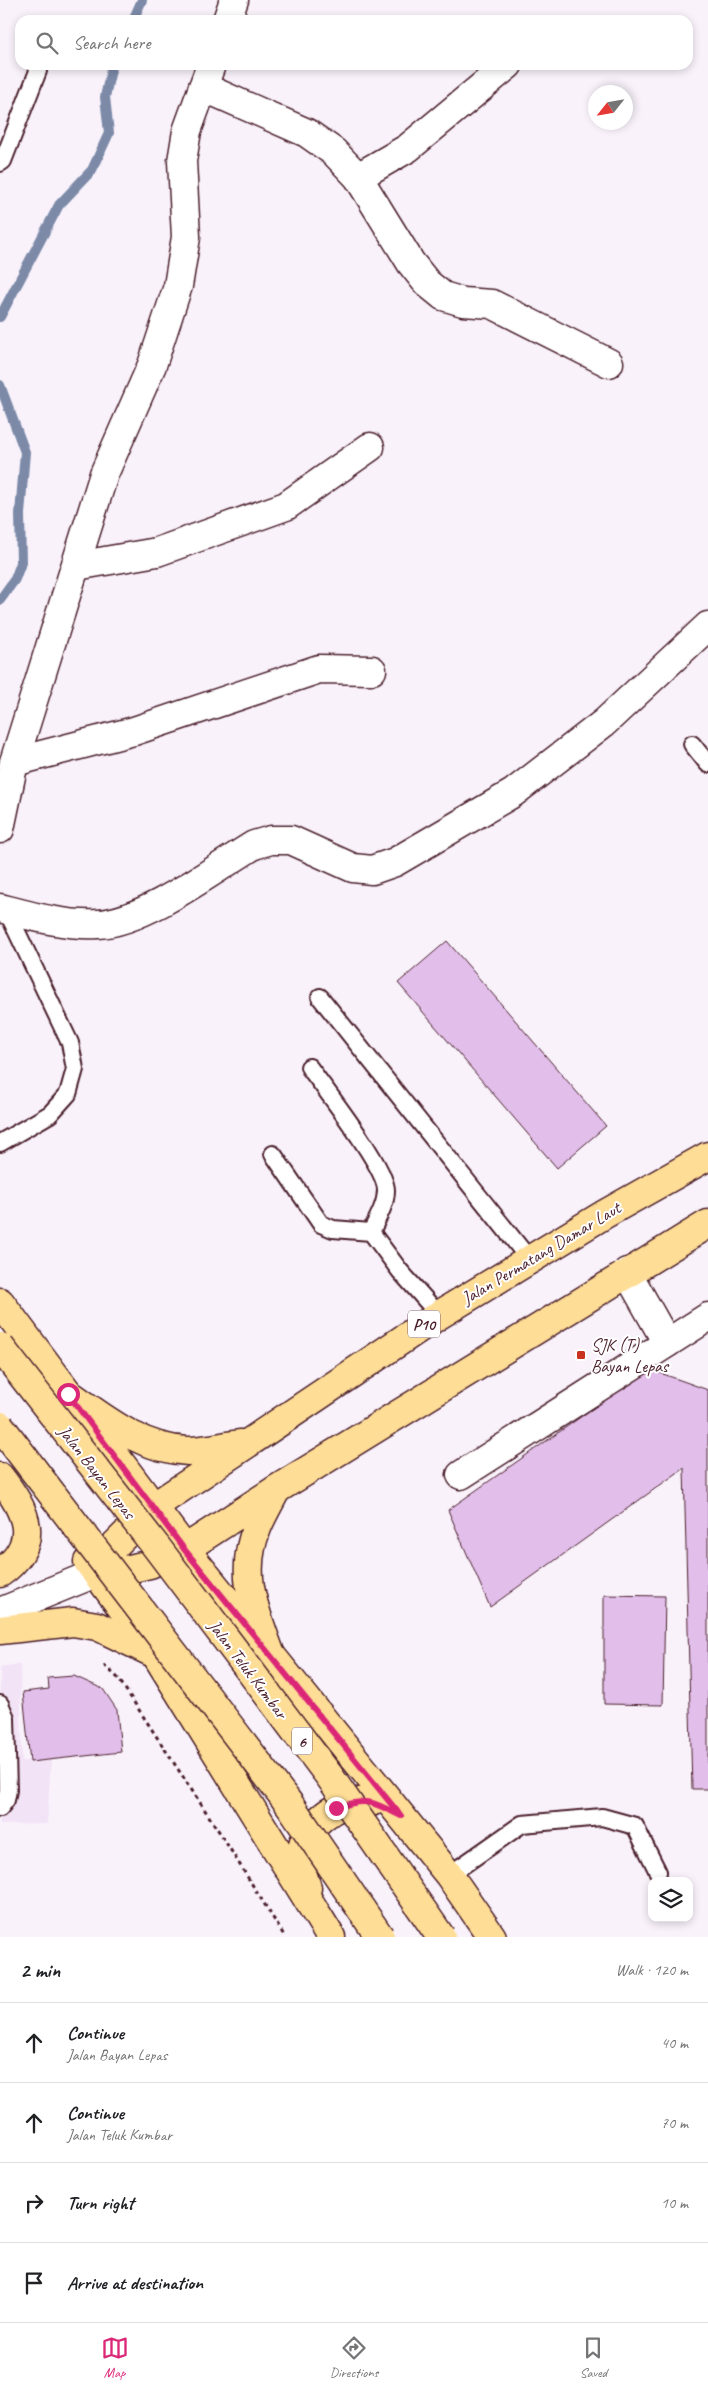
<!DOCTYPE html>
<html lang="en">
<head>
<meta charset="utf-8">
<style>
	:root { --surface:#fff; --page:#f2f2f2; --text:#202124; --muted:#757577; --line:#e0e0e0; --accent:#db2777 }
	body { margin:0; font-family:Caveat,sans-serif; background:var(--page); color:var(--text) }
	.controls { position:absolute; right:15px; bottom:15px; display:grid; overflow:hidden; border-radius:10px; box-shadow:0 2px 8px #0003 }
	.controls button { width:45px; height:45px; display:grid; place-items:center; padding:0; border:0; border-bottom:1px solid var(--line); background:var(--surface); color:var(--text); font:25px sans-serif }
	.compass { position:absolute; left:588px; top:85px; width:45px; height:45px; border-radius:50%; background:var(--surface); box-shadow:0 2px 8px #0003; rotate:239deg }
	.stop { position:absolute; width:15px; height:15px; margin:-11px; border:4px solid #db2777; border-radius:50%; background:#fff }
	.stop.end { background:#db2777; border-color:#fff; box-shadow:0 1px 5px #0008 }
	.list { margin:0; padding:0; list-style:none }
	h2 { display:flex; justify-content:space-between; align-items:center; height:65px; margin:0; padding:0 20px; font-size:21px }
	h2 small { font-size:16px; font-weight:400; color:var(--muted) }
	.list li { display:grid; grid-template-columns:32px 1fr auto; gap:15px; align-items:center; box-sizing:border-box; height:80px; padding:0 20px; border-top:1px solid var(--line) }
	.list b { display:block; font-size:19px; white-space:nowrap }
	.list p { margin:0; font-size:16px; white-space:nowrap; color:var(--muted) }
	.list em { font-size:16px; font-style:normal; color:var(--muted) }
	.icon { flex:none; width:28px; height:28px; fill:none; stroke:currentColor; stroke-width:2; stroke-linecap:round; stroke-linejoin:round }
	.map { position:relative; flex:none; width:708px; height:1937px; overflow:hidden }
	.search { position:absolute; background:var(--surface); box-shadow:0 2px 8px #0003; left:15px; right:15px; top:15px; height:55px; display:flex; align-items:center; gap:12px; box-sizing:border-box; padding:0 18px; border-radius:15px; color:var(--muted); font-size:19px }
	.sheet { height:385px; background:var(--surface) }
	nav { display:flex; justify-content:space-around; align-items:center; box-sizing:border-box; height:70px; border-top:1px solid var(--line); background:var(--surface); font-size:14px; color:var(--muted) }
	nav a { display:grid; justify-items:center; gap:2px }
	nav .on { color:var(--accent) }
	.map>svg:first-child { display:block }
	.built { fill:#f2e3f6 }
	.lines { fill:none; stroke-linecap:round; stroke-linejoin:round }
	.stream { stroke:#7c8aa8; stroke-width:10 }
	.building { fill:#e1bfea; stroke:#4a1f2b }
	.service-casing { stroke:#4a1f2b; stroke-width:20 }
	.minor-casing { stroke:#4a1f2b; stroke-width:31 }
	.primary-casing { stroke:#4a1f2b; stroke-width:31 }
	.trunk-casing { stroke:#4a1f2b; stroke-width:31 }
	.path { stroke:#4a1f2b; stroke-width:3; stroke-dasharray:4 4; stroke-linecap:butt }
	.service { stroke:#fff; stroke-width:16 }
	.minor { stroke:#fff; stroke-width:28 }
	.primary { stroke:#fedd96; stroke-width:28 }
	.trunk { stroke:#fedd96; stroke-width:28 }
	.trunk-bridge-casing { stroke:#4a1f2b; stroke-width:31; stroke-linecap:butt }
	.trunk-bridge { stroke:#fedd96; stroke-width:28 }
	.route { stroke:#db2777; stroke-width:6 }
	.poi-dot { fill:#c8321e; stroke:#fff; stroke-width:2 }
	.labels { text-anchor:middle; stroke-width:4; stroke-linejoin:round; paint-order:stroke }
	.shield { fill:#fff; stroke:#80626b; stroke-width:1 }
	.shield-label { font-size:16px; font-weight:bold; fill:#4a1f2b }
	.street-label { font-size:18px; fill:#4a1f2b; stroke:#fff }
	.poi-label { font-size:18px; fill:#4a1f2b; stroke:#fff; text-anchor:start }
</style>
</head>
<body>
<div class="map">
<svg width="708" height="1937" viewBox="0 0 708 1937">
	<rect width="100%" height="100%" fill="#f9f2fb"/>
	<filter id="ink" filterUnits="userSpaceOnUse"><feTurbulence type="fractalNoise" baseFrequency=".02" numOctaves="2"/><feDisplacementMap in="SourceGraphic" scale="10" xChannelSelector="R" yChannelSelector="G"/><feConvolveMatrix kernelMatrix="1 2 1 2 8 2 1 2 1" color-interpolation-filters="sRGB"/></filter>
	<g filter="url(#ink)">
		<!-- built -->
		<polygon class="built" points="20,1664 22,1761 51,1760 47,1824 0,1825 0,1667"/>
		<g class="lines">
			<!-- stream -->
			<g class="stream">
				<polyline points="133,20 142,0"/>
				<polyline points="0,317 59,205 92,170 109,133 105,97 112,65"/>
				<polyline points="0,385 25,452 20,514 21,563 15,579 0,600"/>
			</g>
		</g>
		<!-- building -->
		<g class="building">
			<polygon points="447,941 606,1126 557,1168 398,983"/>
			<polygon points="649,1369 708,1390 708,1789 692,1789 684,1468 490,1607 448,1510"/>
			<polygon points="604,1595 665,1596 663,1705 604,1704"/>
			<polygon points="74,1676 103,1689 117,1710 121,1752 30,1762 23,1692 49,1689 48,1678"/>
		</g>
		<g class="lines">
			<defs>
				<g id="service">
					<polyline points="0,163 3,161 38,71"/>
					<polyline points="692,744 708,764"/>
					<polyline points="320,997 529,1259"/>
					<path d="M309,1067C325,1089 386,1167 386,1190C386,1205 377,1219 371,1232"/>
					<polyline points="0,1143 50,1114 68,1094 75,1069 70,1043 6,909"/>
					<polyline points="273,1154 321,1224 333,1229 371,1232 400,1271 439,1315"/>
					<polyline points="0,1704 6,1718 8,1790 6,1800 0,1808"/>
					<polyline points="449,1875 522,1824 602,1817 635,1826 658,1872"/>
				</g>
				<g id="minor">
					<polyline points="227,20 234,0"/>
					<polyline points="203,87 307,133 334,152 358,177 411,263 427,283 443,296 463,302 492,304 609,363"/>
					<polyline points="358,177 408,148 508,65"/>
					<polyline points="76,566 157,552 286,506 370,447"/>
					<polyline points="14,762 134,731 319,669 372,670"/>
					<polyline points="0,829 14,762 104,474 152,365 178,286 186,237 182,161 187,131 211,65"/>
					<path d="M0,908C31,916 66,926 98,924C144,922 213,870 254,845L271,840H291L353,868L372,870L395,862L513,793L605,722L708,626"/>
					<polyline points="627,1272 667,1343"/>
					<polyline points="461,1475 708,1317"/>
					<polyline points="0,1612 96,1573"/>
				</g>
				<g id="primary">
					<polyline points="0,1302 185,1549 449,1875 492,1937"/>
					<path d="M0,1477C27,1512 42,1543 0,1573"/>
					<polyline points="88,1562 155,1653 331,1937"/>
					<polyline points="0,1630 73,1622 97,1626 151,1652"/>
					<path d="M307,1888C305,1880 300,1870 300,1862C300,1826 337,1798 371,1802"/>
				</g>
				<g id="trunk">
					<path d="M69,1394C106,1420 141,1449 188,1451C205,1451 224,1446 241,1444"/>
					<polyline points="96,1573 115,1545 153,1507 439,1315 605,1214 708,1156"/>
					<polyline points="96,1573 125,1570 150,1564 185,1549 277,1489 708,1224"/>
					<path d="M273,1661C257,1615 237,1576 257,1528C262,1515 270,1502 276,1490"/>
				</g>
			</defs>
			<!-- service casing -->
			<use href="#service" class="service-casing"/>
			<!-- minor casing -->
			<use href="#minor" class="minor-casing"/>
			<!-- primary casing -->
			<use href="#primary" class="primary-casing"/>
			<!-- trunk casing -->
			<use href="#trunk" class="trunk-casing"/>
			<!-- path -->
			<polyline class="path" points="104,1665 118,1678 220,1833 285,1937"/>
			<!-- service -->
			<use href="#service" class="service"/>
			<!-- minor -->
			<use href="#minor" class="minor"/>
			<!-- primary -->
			<use href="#primary" class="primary"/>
			<!-- trunk -->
			<use href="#trunk" class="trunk"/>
			<defs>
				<g id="trunk-bridge">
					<polyline points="0,1347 158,1549 330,1777 441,1937"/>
					<polyline points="0,1426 290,1805 380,1937"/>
				</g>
			</defs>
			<!-- trunk-bridge casing -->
			<use href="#trunk-bridge" class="trunk-bridge-casing"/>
			<!-- trunk-bridge -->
			<use href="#trunk-bridge" class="trunk-bridge"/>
		</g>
	</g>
	<g class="lines" filter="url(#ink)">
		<!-- route -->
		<path class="route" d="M68,1394L184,1549L401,1816C373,1802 367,1797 336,1808"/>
	</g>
	<!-- markers -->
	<rect class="poi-dot" x="576" y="1350" width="10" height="10" rx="2.5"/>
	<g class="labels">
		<!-- shield labels -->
		<g class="shield">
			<rect x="408" y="1310.5" width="32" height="27" rx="4"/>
			<rect x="292" y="1727.5" width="20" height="27" rx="4"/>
		</g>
		<g class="shield-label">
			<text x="424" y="1330">P10</text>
			<text x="302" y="1747">6</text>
		</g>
		<!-- street labels -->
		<g class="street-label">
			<text transform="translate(541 1253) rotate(-31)" y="6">Jalan Permatang Damar Laut</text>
			<text transform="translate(97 1472) rotate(52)" y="6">Jalan Bayan Lepas</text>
			<text transform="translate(248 1669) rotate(53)" y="6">Jalan Teluk Kumbar</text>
		</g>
		<!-- poi labels -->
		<g class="poi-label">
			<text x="591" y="1351">SJK (T)<tspan x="591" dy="21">Bayan Lepas</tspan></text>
		</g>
	</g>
</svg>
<div class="controls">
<button><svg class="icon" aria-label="layers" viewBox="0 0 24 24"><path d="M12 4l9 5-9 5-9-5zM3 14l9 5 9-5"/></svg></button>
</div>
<svg class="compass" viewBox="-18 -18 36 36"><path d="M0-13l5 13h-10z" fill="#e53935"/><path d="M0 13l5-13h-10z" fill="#757577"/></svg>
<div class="stop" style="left:68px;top:1394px"></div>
<div class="stop end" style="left:336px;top:1808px"></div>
<div class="search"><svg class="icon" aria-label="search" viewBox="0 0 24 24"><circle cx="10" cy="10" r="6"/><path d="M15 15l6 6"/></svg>Search here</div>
</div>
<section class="sheet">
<h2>2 min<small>Walk · 120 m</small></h2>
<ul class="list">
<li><svg class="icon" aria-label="ahead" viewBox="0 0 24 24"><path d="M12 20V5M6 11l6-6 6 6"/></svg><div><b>Continue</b><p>Jalan Bayan Lepas</p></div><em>40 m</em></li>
<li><svg class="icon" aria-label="ahead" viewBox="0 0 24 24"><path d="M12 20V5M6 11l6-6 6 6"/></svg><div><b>Continue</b><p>Jalan Teluk Kumbar</p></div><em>70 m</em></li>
<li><svg class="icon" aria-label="right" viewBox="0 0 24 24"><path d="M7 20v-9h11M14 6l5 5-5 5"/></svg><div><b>Turn right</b></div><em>10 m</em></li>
<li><svg class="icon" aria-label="arrive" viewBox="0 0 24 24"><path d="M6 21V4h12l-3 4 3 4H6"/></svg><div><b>Arrive at destination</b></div></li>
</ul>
</section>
<nav>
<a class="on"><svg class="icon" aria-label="map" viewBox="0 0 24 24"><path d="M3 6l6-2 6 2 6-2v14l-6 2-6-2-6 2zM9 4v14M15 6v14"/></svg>Map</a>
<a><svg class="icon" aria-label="directions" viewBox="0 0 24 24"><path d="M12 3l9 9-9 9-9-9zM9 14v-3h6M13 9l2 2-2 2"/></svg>Directions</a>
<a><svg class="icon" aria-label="saved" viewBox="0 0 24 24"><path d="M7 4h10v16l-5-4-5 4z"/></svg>Saved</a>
</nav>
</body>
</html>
